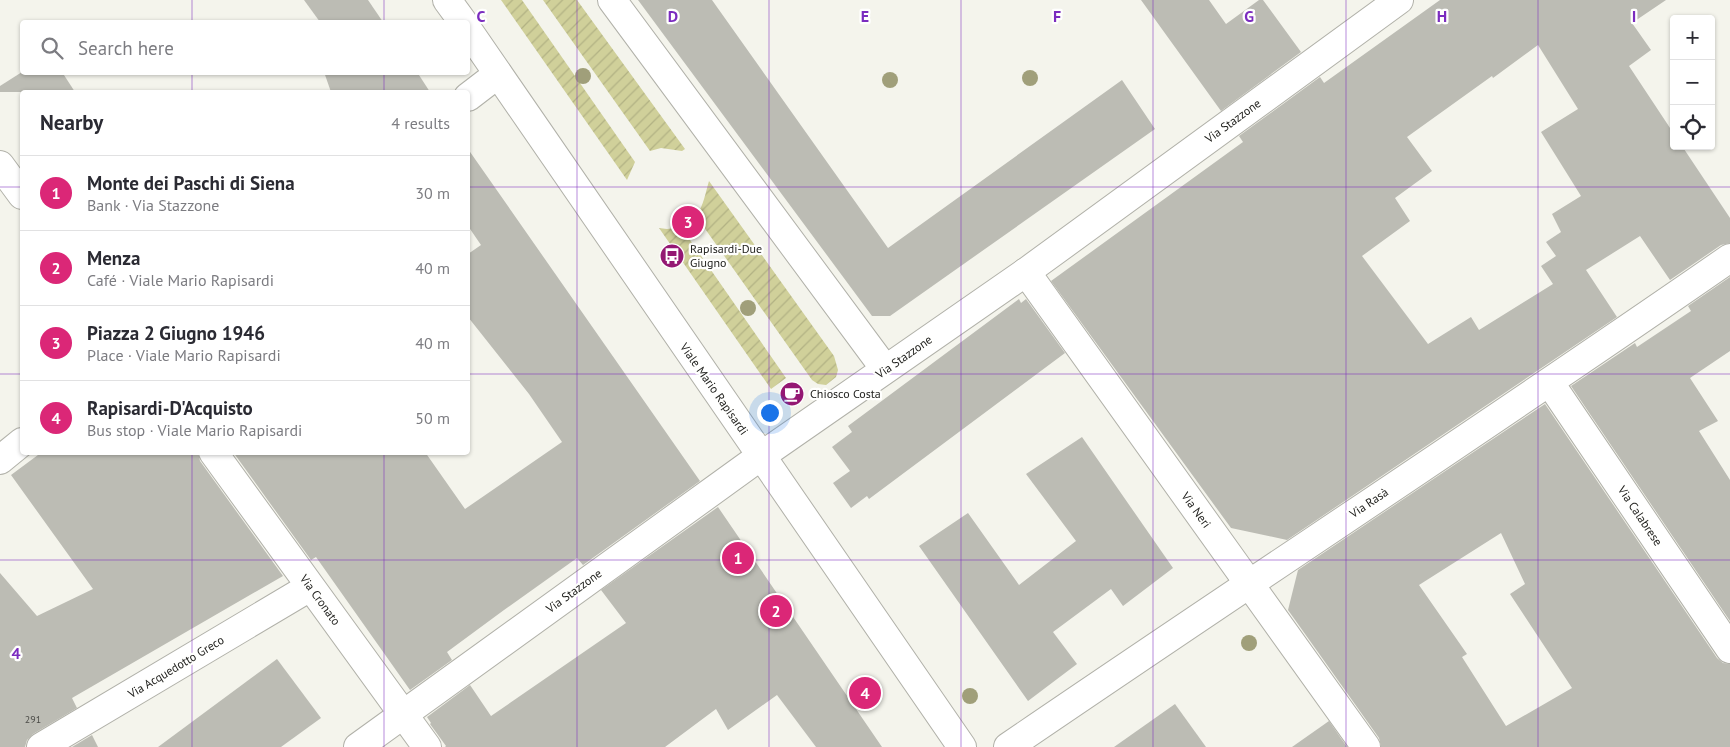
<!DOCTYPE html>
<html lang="en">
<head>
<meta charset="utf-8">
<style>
	:root { --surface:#fff; --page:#f7f7f7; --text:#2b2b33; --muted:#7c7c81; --line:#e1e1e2; --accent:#db2777 }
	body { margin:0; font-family:"PT Sans",sans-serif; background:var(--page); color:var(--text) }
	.controls { position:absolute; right:15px; top:15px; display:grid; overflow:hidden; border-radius:5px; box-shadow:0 1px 4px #0004 }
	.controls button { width:45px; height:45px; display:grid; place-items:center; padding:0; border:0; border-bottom:1px solid var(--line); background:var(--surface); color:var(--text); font:25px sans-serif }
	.you { position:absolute; left:769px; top:412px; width:18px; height:18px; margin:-12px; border:4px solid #fff; border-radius:50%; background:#1a73e8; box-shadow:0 0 0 8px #1a73e833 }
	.badge { display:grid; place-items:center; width:32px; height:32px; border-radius:50%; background:var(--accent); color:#fff; font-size:16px; font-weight:700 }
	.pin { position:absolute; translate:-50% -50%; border:2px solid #fff; box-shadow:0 1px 5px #0006 }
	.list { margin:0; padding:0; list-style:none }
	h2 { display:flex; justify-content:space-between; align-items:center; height:65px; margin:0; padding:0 20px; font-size:21px }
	h2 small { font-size:16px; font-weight:400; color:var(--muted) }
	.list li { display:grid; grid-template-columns:32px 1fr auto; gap:15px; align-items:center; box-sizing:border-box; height:75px; padding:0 20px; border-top:1px solid var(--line) }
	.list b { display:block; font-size:19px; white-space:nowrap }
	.list p { margin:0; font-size:16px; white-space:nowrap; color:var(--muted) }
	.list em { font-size:16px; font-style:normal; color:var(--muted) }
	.icon { flex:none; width:28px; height:28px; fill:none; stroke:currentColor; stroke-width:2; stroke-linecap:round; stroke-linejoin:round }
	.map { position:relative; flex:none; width:1730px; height:747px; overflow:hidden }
	.search { position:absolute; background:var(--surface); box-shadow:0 1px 4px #0004; left:20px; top:20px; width:450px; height:55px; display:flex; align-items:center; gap:12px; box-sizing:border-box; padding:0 18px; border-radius:5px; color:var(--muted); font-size:19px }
	.panel { position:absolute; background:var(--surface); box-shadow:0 1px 4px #0004; left:20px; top:90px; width:450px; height:365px; border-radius:5px }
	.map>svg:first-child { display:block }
	.garden { fill:url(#garden-furrows) }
	.building { fill:#bcbcb4; fill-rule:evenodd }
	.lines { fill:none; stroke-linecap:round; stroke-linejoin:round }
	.street-casing { stroke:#b1b1a9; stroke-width:30 }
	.primary-casing { stroke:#b1b1a9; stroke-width:30 }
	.street { stroke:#fff; stroke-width:28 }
	.primary { stroke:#fff; stroke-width:28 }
	.tree { fill:#a09f7a }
	.grid { fill:none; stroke:#7b2cbf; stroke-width:1; stroke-opacity:0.55 }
	.labels { text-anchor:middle; stroke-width:4.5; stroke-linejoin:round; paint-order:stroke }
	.number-label { font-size:10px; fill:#494945 }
	.street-label { font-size:12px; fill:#232320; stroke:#fffffe }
	.poi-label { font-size:12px; fill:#232320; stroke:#fffffe; text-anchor:start }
	.grid-label { font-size:16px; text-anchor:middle; font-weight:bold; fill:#7b2cbf; stroke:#fffffe; stroke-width:4.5; stroke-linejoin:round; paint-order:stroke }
</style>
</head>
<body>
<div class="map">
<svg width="1730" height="747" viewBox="0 0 1730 747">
	<defs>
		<pattern id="garden-furrows" width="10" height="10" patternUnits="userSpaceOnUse" patternTransform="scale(1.25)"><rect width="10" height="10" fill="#d0d09a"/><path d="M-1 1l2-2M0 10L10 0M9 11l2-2" fill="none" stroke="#b2b284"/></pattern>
	</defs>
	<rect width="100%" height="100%" fill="#f4f4ec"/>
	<!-- garden -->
	<g class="garden">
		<polygon points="501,0 522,0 635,162 627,180"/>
		<polygon points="543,0 577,0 685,149 682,151 661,148 650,151"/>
		<path d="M709,181L834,356L838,370L836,377L826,385L818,384L812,380L696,216C704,205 705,194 709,181Z"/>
		<polygon points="681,227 786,378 771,389 659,228 667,229"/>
	</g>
	<!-- building -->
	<g class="building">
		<polygon points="304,0 368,0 383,22 320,22"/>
		<polygon points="638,0 712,0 888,248 1122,80 1155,129 890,316 872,316"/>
		<polygon points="1141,0 1209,0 1226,24 1259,0 1263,0 1301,52 1221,111"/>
		<path d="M1440,0H1666L1632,23L1651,50L1629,66L1674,134V146H1682L1730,218V243L1721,245L1670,280L1640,236L1586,270L1617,317L1287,540L1231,528L1051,281L1243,142L1239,136L1320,77L1324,83ZM1538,45L1578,109L1541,132L1581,196L1552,214L1561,232L1546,242L1556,256L1541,266L1553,284L1479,330L1471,317L1428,344L1362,256L1410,221L1395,198L1432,171L1407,137L1492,76L1493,78Z"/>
		<polygon points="22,72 62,72 75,92 0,92 0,86"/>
		<polygon points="324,72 417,72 430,92 331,92"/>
		<polygon points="468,149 700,481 583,565 577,558 504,610 447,652 452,660 410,690 316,557 311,560 233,452 425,452 465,509 562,442 529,394 468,317 468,254 481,245 468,226"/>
		<polygon points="1730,277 1730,351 1690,378 1718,421 1699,431 1730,480 1730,621 1571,386 1635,343 1637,347 1691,311 1688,306"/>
		<polygon points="1019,299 1021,303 1026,299 1065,353 869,499 867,496 851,508 833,483 850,471 832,447 852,432 848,426"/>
		<path d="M1545,404L1717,658L1723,663L1730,664V747H1381L1379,738L1288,610L1298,570ZM1501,533L1525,584L1510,594L1572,688L1506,726L1462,657L1467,654L1419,585Z"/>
		<polygon points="1082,437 1173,568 1123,606 1111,589 1053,632 1077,664 1028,701 919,546 968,513 1019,585 1076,541 1026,474"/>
		<polygon points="42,452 198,452 200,461 283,576 72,698 77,708 33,734 27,740 25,747 0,747 0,573 37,616 93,589 11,475"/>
		<polygon points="718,507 882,747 816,747 777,695 728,730 716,709 665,747 445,747 446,746 430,724 431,723 427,717 470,685 491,716 626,623 601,590"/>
		<polygon points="277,659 321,718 281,747 158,747"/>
		<polygon points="1175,704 1206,747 1114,747"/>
		<polygon points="1329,721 1347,747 1292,747"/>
		<polygon points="92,735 98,747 72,747"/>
	</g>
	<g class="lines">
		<defs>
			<g id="street">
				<polyline points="612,0 885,369"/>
				<polyline points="468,97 498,74"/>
				<polyline points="0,165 22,195"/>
				<polyline points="1026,272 1366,747"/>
				<polyline points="1550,383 1730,649"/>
				<polyline points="213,452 427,747"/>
				<polyline points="0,460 22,442"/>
				<polyline points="41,747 310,587"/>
				<polyline points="358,747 761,456 1026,272 1399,0"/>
				<path d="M1008,747C1248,583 1491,424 1730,258"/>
			</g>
			<g id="primary">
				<polyline points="447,0 463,22"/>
				<polyline points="468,30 962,747"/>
			</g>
		</defs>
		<!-- street casing -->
		<use href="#street" class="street-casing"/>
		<!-- primary casing -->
		<use href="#primary" class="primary-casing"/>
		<!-- street -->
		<use href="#street" class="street"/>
		<!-- primary -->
		<use href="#primary" class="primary"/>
	</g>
	<!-- trees -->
	<g class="tree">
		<circle cx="583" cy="76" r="8"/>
		<circle cx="1030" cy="78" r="8"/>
		<circle cx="890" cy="80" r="8"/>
		<circle cx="748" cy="308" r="8"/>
		<circle cx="1249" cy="643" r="8"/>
		<circle cx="970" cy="696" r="8"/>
	</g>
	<!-- grid -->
	<path class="grid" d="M192,0V22M384,0V22M577,0V747M769,0V747M961,0V747M1153,0V747M1346,0V747M1538,0V747M192,72V92M384,72V92M0,187H22M468,187H1730M0,374H22M468,374H1730M192,452V747M384,452V747M0,560H1730"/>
	<!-- icons -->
	<defs>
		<symbol id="bus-disc" viewBox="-11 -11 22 22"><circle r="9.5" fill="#941873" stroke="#fffffe"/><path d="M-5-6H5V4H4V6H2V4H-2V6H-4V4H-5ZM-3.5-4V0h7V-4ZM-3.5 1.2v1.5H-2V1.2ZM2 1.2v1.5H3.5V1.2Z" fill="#fff"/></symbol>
		<symbol id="cafe-disc" viewBox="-11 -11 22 22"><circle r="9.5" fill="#941873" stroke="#fffffe"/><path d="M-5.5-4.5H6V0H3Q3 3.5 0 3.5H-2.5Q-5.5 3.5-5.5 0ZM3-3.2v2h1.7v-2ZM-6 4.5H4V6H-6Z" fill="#fff"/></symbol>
	</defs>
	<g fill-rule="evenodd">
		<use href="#bus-disc" x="658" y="242" width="28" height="28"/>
		<use href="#cafe-disc" x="778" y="380" width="28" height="28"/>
	</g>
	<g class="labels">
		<!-- number labels -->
		<g class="number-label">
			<text x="33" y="723">291</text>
		</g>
		<!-- street labels -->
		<g class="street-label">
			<text transform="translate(1233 121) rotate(-36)" y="4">Via Stazzone</text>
			<text transform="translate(904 357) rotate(-35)" y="4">Via Stazzone</text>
			<text transform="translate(714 389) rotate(55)" y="4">Viale Mario Rapisardi</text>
			<text transform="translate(1369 503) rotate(-34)" y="4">Via Rasà</text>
			<text transform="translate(1196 510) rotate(54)" y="4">Via Neri</text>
			<text transform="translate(1640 516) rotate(56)" y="4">Via Calabrese</text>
			<text transform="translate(574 591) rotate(-36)" y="4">Via Stazzone</text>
			<text transform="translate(320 600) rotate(54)" y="4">Via Cronato</text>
			<text transform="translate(176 667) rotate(-31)" y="4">Via Acquedotto Greco</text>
		</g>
		<!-- poi labels -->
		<g class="poi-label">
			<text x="690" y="253">Rapisardi-Due<tspan x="690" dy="14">Giugno</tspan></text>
			<text x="810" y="398">Chiosco Costa</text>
		</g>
	</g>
	<g class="grid-label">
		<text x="481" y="22">C</text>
		<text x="673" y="22">D</text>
		<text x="865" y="22">E</text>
		<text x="1057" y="22">F</text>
		<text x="1249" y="22">G</text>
		<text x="1442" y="22">H</text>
		<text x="1634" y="22">I</text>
		<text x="16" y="659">4</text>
	</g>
</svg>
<div class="controls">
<button>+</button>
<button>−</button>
<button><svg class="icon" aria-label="locate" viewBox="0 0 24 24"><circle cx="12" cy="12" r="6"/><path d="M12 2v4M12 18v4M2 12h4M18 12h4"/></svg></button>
</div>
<div class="you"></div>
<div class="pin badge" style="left:738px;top:558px">1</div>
<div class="pin badge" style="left:776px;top:611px">2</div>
<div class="pin badge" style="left:688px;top:222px">3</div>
<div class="pin badge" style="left:865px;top:693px">4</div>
<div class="search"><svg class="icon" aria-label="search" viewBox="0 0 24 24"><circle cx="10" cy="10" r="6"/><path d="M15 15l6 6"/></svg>Search here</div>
<section class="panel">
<h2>Nearby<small>4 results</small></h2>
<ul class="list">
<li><span class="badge">1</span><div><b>Monte dei Paschi di Siena</b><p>Bank · Via Stazzone</p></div><em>30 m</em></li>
<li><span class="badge">2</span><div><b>Menza</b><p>Café · Viale Mario Rapisardi</p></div><em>40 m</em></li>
<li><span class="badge">3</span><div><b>Piazza 2 Giugno 1946</b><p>Place · Viale Mario Rapisardi</p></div><em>40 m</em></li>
<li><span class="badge">4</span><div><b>Rapisardi-D'Acquisto</b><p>Bus stop · Viale Mario Rapisardi</p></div><em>50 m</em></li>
</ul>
</section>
</div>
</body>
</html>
